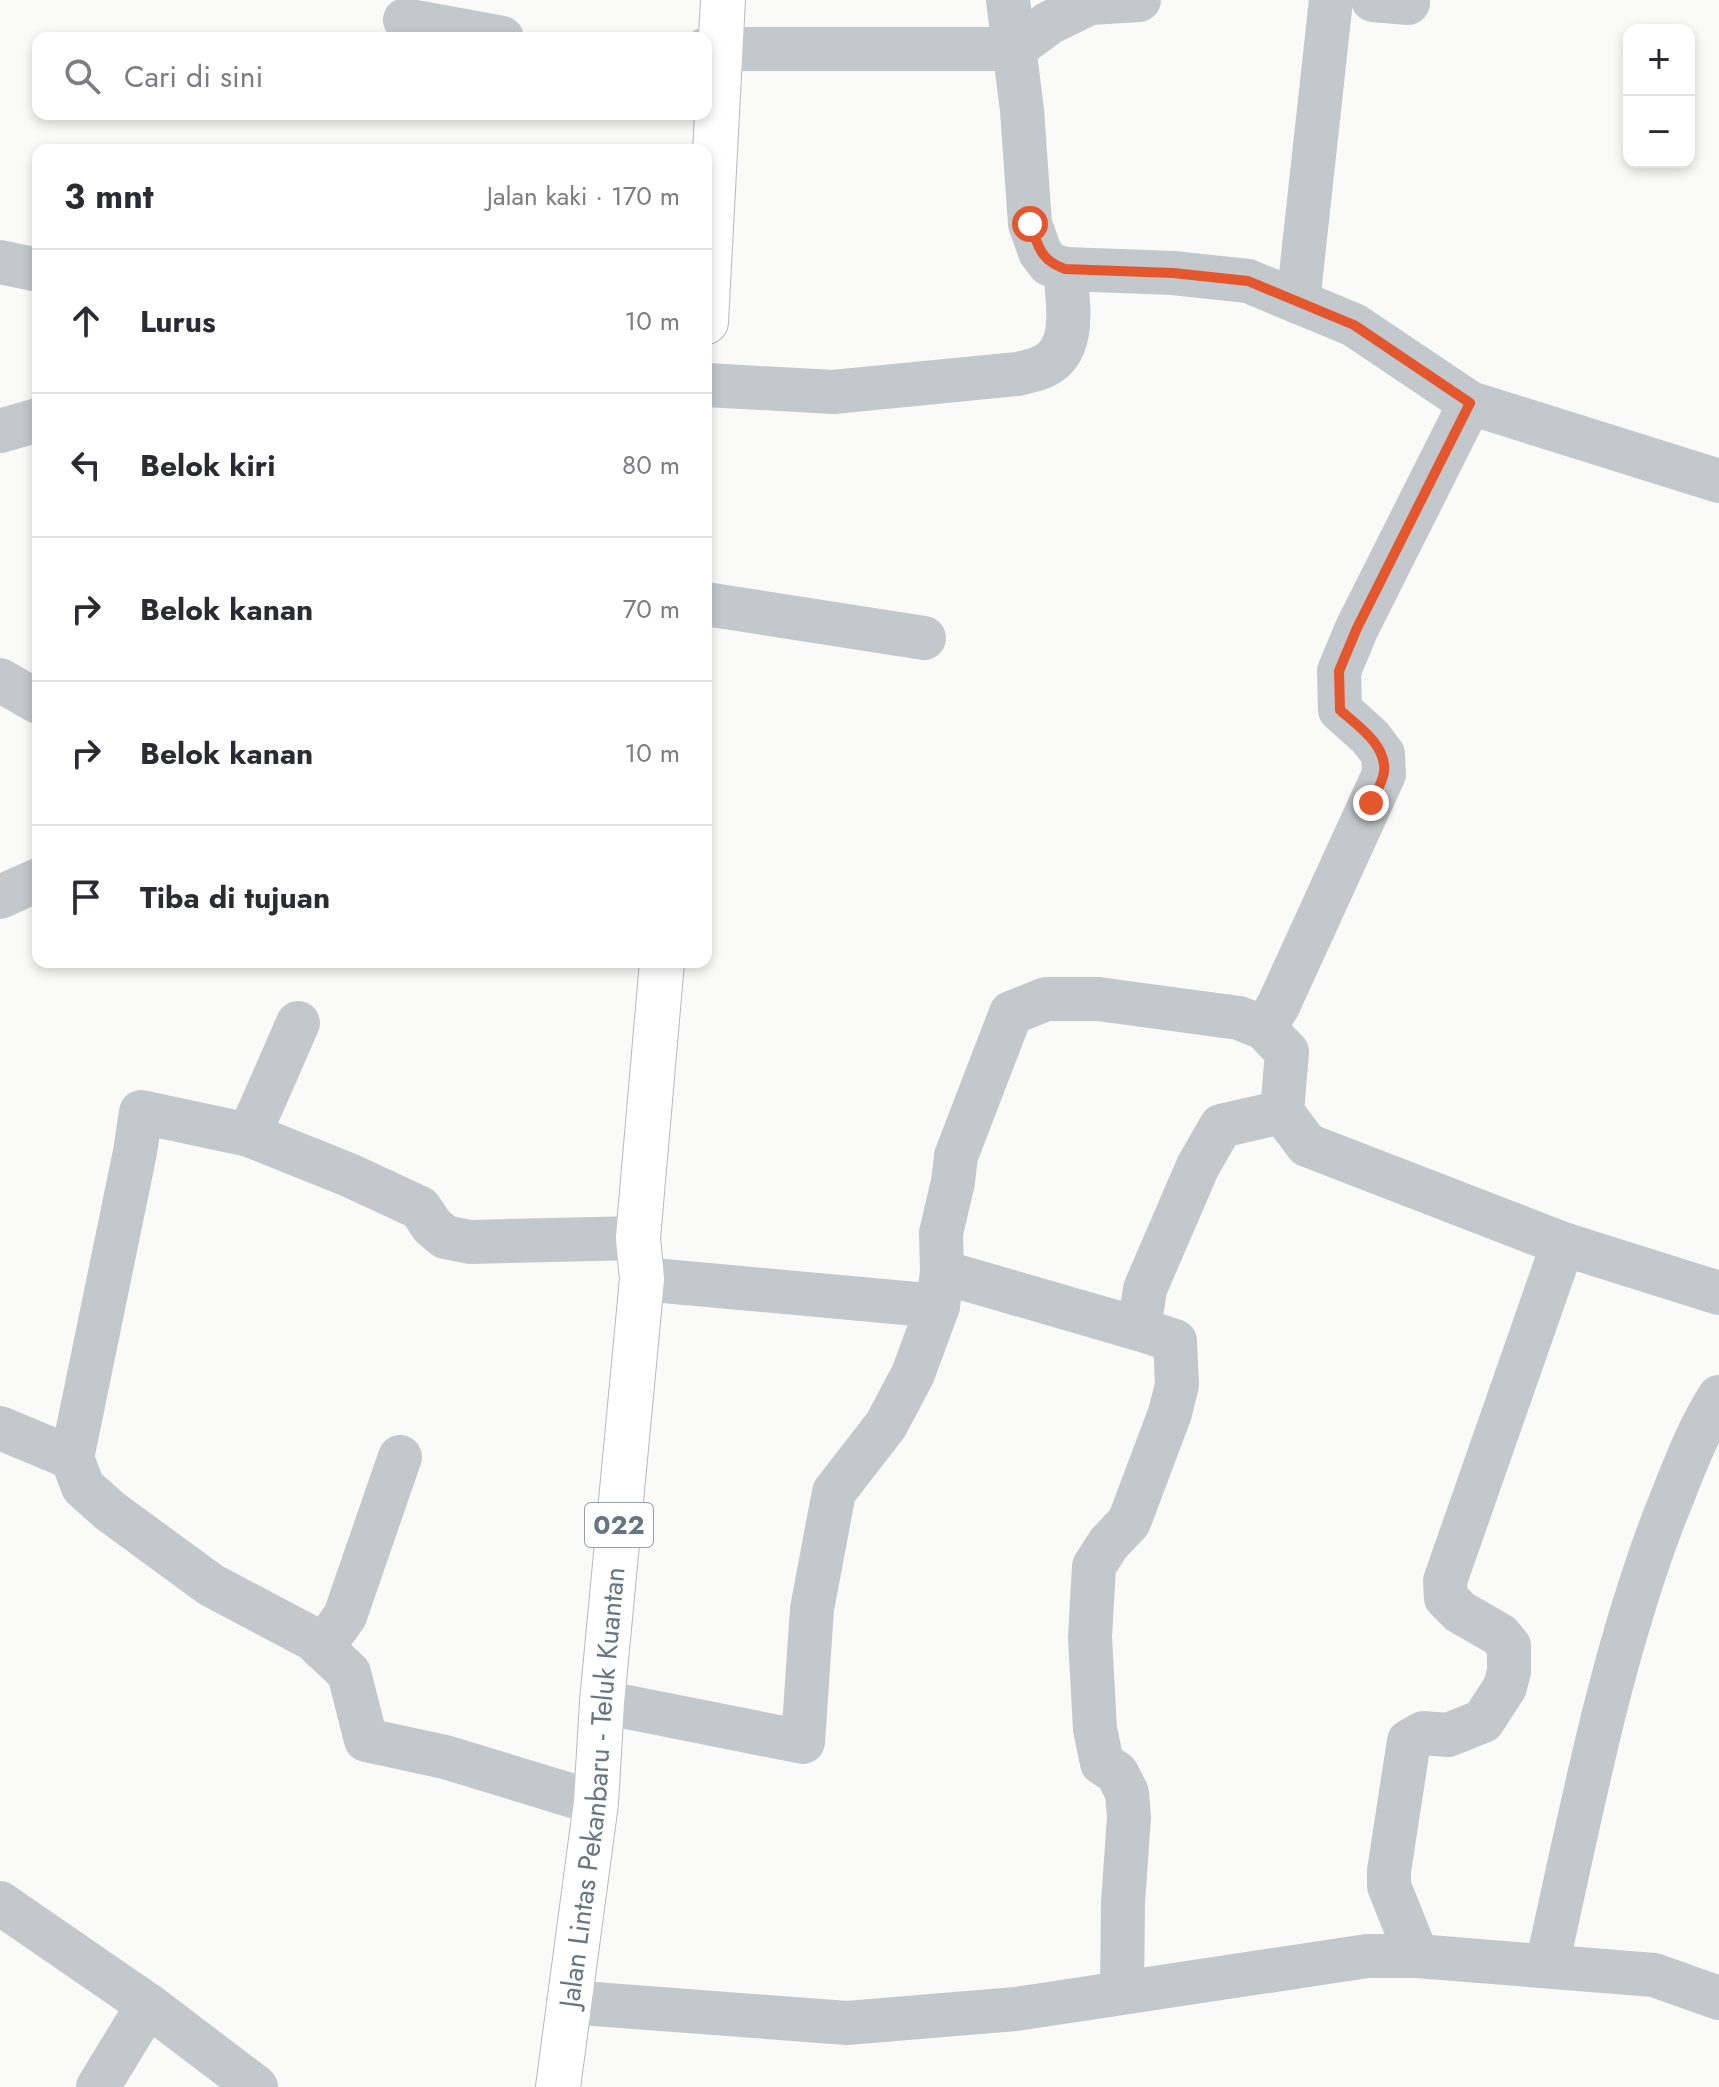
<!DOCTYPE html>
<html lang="id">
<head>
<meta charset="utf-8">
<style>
	:root { --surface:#fff; --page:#f2f2f3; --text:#2b2b33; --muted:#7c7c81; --line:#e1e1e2 }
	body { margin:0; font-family:Jost,sans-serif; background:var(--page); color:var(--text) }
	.controls { position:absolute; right:24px; top:24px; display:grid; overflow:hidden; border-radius:16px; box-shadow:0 4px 12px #0003 }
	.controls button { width:72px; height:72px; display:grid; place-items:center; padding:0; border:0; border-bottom:2px solid var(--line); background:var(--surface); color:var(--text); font:40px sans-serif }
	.stop { position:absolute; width:24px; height:24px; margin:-18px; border:6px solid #e4572e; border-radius:50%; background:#fff }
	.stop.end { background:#e4572e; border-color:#fff; box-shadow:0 2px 8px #0008 }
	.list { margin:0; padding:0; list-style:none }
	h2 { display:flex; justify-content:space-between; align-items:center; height:104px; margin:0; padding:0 32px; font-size:34px }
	h2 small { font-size:26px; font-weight:400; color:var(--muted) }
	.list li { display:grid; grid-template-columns:52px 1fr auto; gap:24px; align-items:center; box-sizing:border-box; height:144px; padding:0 32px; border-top:2px solid var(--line) }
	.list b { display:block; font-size:30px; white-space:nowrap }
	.list em { font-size:26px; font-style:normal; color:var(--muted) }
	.icon { flex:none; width:44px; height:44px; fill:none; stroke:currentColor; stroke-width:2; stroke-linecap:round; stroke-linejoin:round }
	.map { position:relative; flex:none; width:1719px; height:2087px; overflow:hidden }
	.search { position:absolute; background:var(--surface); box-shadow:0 4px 12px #0003; left:32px; top:32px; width:680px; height:88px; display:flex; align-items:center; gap:20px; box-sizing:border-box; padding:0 28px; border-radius:16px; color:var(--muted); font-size:30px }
	.panel { position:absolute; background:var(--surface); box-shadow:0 4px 12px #0003; left:32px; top:144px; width:680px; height:824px; border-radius:16px }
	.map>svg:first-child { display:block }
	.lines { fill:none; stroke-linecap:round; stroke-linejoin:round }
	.highway-casing { stroke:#b4b9bd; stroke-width:46 }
	.minor { stroke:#c3c8cc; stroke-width:44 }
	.highway { stroke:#fff; stroke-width:44 }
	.route { stroke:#e4572e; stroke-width:10 }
	.labels { text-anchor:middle; stroke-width:8; stroke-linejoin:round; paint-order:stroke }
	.shield { fill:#fff; stroke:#939fa8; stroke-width:2 }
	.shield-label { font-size:26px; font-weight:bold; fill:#657683 }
	.street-label { font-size:28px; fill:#657683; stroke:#fff }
</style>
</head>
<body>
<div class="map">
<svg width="1719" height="2087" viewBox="0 0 1719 2087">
	<rect width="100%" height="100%" fill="#fafaf8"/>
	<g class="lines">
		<defs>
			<g id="highway">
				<polyline points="706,322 723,0"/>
				<path id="s1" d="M558,2087L596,1803L602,1702L642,1279L638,1238L662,962"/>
			</g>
		</defs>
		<!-- highway casing -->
		<use href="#highway" class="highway-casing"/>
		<!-- minor -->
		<g class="minor">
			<polyline points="1008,0 1022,110 1030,224 1040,252 1049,264 1065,269"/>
			<polyline points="1373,0 1408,3"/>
			<polyline points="405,20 502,38"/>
			<polyline points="706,49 1014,49 1049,23 1090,3 1139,0"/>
			<polyline points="0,262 38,270"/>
			<polyline points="1298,302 1331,0"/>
			<path d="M706,385L833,392L1018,374C1026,372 1035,370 1042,367C1079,351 1067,300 1065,269L1173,273L1248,281L1354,325L1470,403L1719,481"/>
			<polyline points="0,431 38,420"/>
			<polyline points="706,604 924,638"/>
			<polyline points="0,680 38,702"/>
			<polyline points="0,897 38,880"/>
			<polyline points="1264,1028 1287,1052 1282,1112 1307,1145 1563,1244 1445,1581 1446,1598 1460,1612 1500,1635 1509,1646 1509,1671 1505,1687 1483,1721 1448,1735 1423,1733 1409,1741 1389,1871 1389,1886 1417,1956"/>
			<polyline points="249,1135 298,1023"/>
			<polyline points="1563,1244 1719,1293"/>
			<polyline points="942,1272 1139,1329"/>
			<polyline points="642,1279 938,1306"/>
			<polyline points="0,1428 72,1458"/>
			<polyline points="322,1648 345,1616 400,1457"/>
			<polyline points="602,1702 803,1742 812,1609 834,1492 886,1425 913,1374 938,1306 942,1272 941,1233 953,1182 956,1156 1011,1013 1046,999 1098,999 1239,1018 1264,1028 1278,1006 1384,774 1383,754 1370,737 1340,710 1339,671 1357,628 1470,403"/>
			<polyline points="596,1803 445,1757 366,1740 349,1673 313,1639 211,1585 110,1511 83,1487 72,1458 135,1152 141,1112 249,1135 349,1175 420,1208 432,1226 445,1237 470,1242 638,1238"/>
			<polyline points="0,1903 148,2005 256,2087"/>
			<path d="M1547,1965C1581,1815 1609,1662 1664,1518C1681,1476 1695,1435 1719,1397"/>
			<polyline points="1122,1992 1123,1903 1129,1817 1127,1793 1117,1773 1102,1763 1095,1729 1090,1637 1094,1566 1109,1543 1129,1522 1170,1413 1177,1385 1175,1341 1139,1329 1145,1289 1198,1166 1221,1126 1282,1112"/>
			<polyline points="568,2002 847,2023 1016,2009 1367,1956 1417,1956 1654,1975 1719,1998"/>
			<polyline points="98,2087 148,2005"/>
		</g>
		<!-- highway -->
		<use href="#highway" class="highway"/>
	</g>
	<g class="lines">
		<!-- route -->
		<path class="route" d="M1030,224C1039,247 1040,260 1065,269L1173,273L1248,281L1354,325L1470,403L1357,628L1339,671L1340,710C1358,726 1387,745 1384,772C1383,782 1375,794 1371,803"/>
	</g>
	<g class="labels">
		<!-- shield labels -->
		<rect class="shield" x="585" y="1503" width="68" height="44" rx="6"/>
		<g class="shield-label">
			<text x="619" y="1534">022</text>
		</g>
		<!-- street labels -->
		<g class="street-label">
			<text dy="10" stroke="none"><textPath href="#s1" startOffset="302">Jalan Lintas Pekanbaru - Teluk Kuantan</textPath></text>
		</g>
	</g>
</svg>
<div class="controls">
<button>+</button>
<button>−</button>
</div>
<div class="stop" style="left:1030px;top:224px"></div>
<div class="stop end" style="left:1371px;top:803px"></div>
<div class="search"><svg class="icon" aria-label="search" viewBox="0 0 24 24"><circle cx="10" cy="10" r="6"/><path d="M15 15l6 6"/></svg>Cari di sini</div>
<section class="panel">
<h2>3 mnt<small>Jalan kaki · 170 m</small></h2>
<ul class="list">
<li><svg class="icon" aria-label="ahead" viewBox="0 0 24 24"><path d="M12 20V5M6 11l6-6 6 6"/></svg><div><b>Lurus</b></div><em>10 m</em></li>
<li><svg class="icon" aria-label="left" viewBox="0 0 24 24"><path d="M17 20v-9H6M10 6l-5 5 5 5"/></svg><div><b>Belok kiri</b></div><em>80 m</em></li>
<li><svg class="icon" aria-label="right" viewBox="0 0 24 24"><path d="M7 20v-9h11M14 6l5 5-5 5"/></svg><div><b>Belok kanan</b></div><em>70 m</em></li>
<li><svg class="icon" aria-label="right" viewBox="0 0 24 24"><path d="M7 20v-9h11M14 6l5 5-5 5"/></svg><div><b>Belok kanan</b></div><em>10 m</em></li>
<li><svg class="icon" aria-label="arrive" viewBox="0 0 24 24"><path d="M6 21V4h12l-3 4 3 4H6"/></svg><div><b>Tiba di tujuan</b></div></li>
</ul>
</section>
</div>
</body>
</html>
